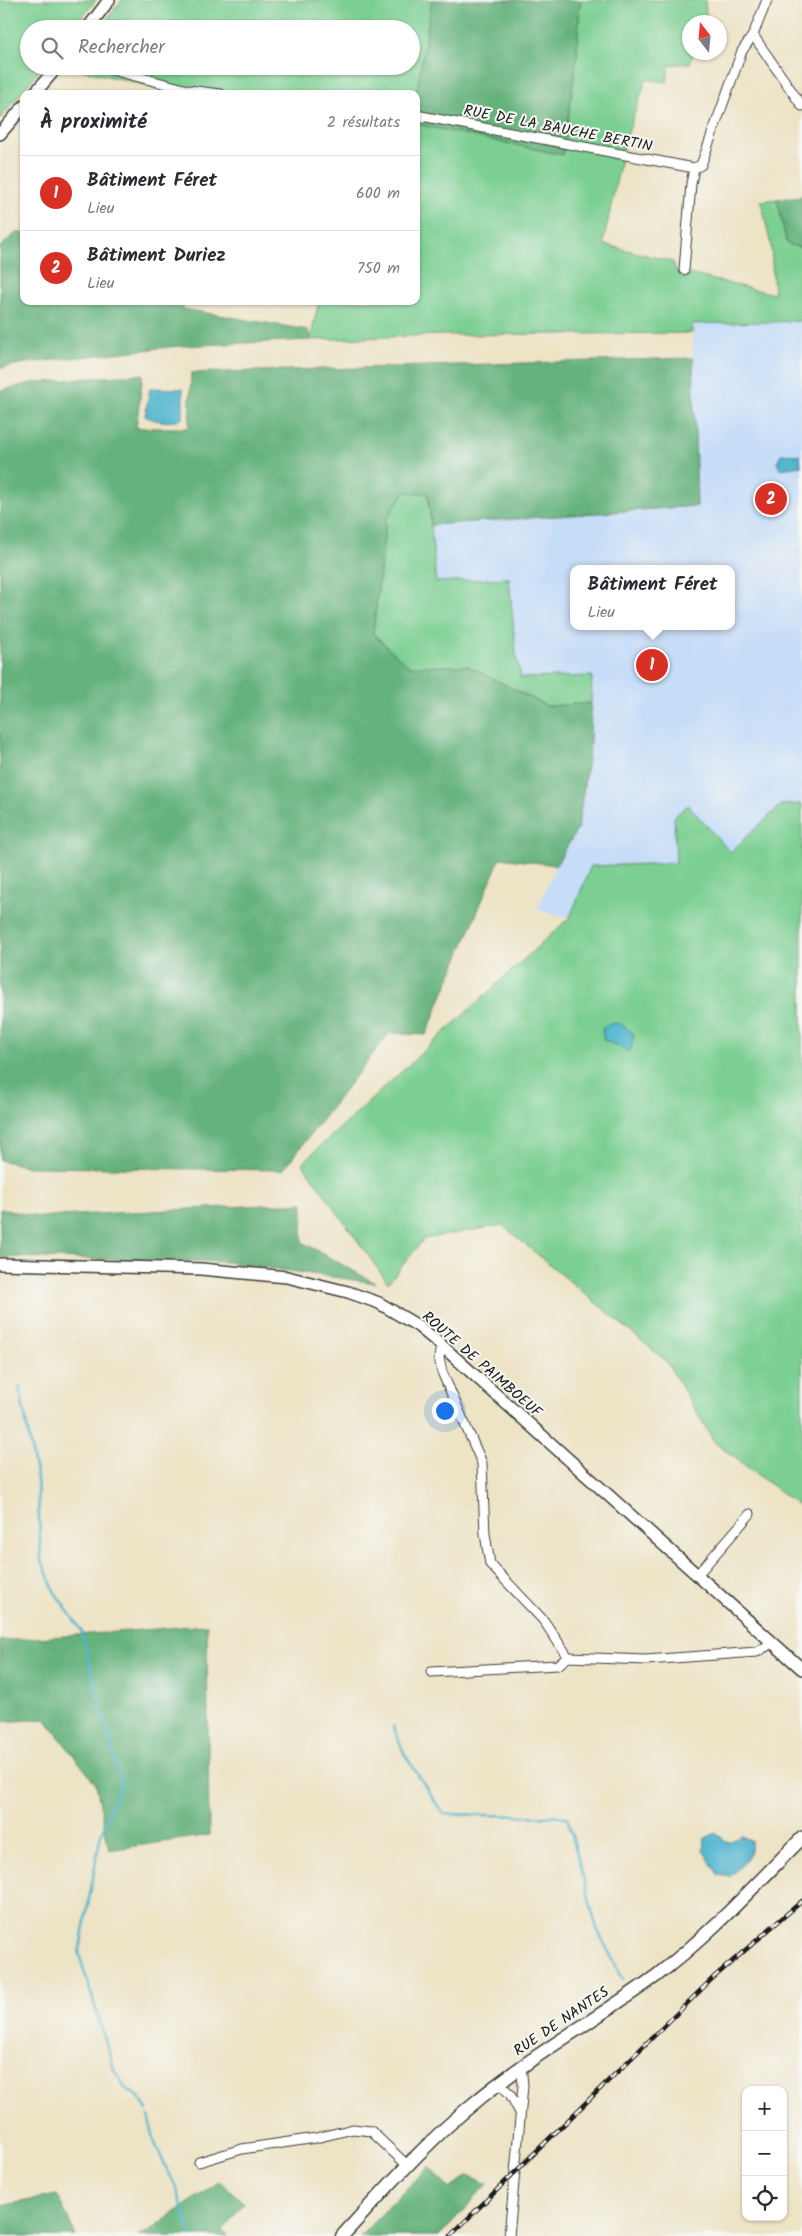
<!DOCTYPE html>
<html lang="fr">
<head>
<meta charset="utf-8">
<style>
	:root { --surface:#fff; --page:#f7f7f7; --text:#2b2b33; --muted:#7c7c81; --line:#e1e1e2; --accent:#d93025 }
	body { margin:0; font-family:Kalam,sans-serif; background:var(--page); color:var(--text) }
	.controls { position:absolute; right:15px; bottom:15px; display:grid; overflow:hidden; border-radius:10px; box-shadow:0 1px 4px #0004 }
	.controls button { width:45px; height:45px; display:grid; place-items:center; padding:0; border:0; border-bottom:1px solid var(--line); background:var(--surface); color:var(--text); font:25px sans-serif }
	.compass { position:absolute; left:682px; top:15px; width:45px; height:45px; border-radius:50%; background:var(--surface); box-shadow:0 1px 4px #0004; rotate:344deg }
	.you { position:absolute; left:444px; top:1410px; width:18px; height:18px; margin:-12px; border:4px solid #fff; border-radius:50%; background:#1a73e8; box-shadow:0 0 0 8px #1a73e833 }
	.badge { display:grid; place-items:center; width:32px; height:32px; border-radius:50%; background:var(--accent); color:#fff; font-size:16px; font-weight:700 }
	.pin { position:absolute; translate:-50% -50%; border:2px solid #fff; box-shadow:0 1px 5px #0006 }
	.popup { position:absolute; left:570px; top:565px; width:165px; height:65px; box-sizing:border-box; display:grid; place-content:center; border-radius:10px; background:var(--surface); filter:drop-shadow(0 1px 4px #0005); font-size:16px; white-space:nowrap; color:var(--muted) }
	.popup b { font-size:19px; color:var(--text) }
	.popup::after { content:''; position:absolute; left:50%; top:100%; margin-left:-10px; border:10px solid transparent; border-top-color:var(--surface) }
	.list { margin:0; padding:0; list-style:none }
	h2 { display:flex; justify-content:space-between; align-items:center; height:65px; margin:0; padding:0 20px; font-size:21px }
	h2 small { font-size:16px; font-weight:400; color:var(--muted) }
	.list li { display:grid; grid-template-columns:32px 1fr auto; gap:15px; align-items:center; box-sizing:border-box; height:75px; padding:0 20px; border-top:1px solid var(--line) }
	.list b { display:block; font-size:19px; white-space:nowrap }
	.list p { margin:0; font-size:16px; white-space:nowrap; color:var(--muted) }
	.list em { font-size:16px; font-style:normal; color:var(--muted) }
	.icon { flex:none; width:28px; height:28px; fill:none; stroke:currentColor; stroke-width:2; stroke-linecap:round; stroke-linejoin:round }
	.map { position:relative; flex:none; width:802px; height:2236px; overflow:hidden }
	.search { position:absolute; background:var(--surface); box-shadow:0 1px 4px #0004; left:20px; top:20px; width:400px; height:55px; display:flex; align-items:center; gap:12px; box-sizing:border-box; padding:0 18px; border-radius:28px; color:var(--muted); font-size:19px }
	.panel { position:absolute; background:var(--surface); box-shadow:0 1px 4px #0004; left:20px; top:90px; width:400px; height:215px; border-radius:10px }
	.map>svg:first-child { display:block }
	.built { fill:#c6ddf8; fill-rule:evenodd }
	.green { fill:#7ccf92; stroke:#4c7657 }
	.forest { fill:#65b27c; stroke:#40674c }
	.water { fill:#4fb5ce; stroke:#366875 }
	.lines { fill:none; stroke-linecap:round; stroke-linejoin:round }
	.stream { stroke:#4fb5ce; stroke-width:2.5 }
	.minor-casing { stroke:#3b3a35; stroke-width:11 }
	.tertiary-casing { stroke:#3b3a35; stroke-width:14 }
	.secondary-casing { stroke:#3b3a35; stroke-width:15 }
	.minor { stroke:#fff; stroke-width:9 }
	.tertiary { stroke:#fff; stroke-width:11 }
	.secondary { stroke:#fff; stroke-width:12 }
	.rail-casing { stroke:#1c1c1c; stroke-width:4.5 }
	.rail { stroke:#f6f6f2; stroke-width:2.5; stroke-dasharray:8; stroke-linecap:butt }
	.labels { text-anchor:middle; stroke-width:4; stroke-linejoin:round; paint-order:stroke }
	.street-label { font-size:15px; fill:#1c1c1c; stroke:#f6f6f2 }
</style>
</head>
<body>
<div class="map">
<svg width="802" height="2236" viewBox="0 0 802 2236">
	<rect width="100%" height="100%" fill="#f6f6f2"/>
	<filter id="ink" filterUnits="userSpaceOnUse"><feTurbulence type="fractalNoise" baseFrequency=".02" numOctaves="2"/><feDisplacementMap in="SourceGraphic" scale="10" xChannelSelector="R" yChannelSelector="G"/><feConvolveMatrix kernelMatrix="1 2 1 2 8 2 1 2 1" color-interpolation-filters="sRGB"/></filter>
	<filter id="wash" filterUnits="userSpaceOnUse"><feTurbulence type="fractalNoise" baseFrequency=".0096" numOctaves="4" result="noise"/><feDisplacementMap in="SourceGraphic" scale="20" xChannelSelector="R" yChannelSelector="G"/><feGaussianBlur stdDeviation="1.12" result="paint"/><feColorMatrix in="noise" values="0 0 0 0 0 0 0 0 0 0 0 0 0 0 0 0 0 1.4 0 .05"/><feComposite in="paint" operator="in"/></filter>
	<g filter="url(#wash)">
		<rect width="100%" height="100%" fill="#ede3c5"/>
		<!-- built -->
		<path class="built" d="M802,321V804L781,805L729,852L688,805L674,817L676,863L591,866L570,917L537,910L556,865L578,828L590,744L592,676L521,678L516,654L436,583L431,525L696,506L692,324ZM573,569H731V626H573Z"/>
		<!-- green -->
		<g class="green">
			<polygon points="0,0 96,0 73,29 29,29 29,66 43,66 0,119"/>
			<polygon points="122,0 432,0 416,97 416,94 183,94 70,67 411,66 411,29 99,29"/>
			<polygon points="580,0 705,0 706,13 703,22 690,22 690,52 693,53 690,63 669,65 667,82 646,79 624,145 603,244 673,262 676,271 774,294 771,246 761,201 777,199 787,244 802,248 802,321 692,324 692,333 440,335 310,340 319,301 416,301 416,124 563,155 577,55"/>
			<polygon points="404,492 428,494 436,582 509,578 516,654 521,678 592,676 591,703 547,706 468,666 409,667 373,634 386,519"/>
			<polygon points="802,804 802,1508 715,1443 666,1361 502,1225 424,1239 388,1283 302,1163 570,917 591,866 676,863 674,817 688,805 730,852 781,805"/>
		</g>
		<!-- forest -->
		<g class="forest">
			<polygon points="432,0 580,0 577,55 563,155 416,124 416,97"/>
			<polygon points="802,196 802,248 787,244 777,199"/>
			<polygon points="16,233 24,233 24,301 178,301 183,309 308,330 310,340 178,346 26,363 0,368 0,247"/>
			<polygon points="693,358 697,506 431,525 428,494 405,492 386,519 373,634 409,666 468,666 547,706 591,703 590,744 578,828 556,865 500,858 426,1035 389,1033 283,1170 29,1167 0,1160 0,391 31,383 143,374 136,428 189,428 191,373"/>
			<polygon points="303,1203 302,1242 375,1283 227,1262 0,1257 0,1209 39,1217"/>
			<polygon points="207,1625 209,1835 109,1850 96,1784 45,1719 0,1722 0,1641"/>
			<polygon points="429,2166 450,2189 468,2175 488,2184 439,2236 360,2236"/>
			<polygon points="220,2181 244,2203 223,2231 229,2236 137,2236 146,2233"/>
			<polygon points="57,2195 76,2236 0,2236 0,2206"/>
		</g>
		<!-- water -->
		<g class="water">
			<path d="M150,388L183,389V418C171,424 157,422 145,416Z"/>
			<polygon points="781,454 800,455 801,466 780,469 777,463"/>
			<polygon points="610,1023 621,1024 634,1034 630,1052 604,1040 602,1029"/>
			<path d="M715,1833L728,1842L742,1836L751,1841C754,1857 740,1867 729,1877L718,1875L703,1850L704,1839Z"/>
		</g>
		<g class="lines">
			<!-- stream -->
			<g class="stream">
				<polyline points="19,1386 37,1478 41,1558 54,1591 81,1630 121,1783 101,1834 79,1954 114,2069 126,2089 139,2097 147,2110"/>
				<polyline points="393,1726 404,1753 443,1814 567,1817 597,1929 623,1979"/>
				<polyline points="148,2116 156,2146 177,2189 191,2236"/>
			</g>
		</g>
	</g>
	<g filter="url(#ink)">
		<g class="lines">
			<defs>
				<g id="minor">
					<polyline points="753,35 802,106"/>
					<polyline points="97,66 188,90 220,94"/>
					<polyline points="416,115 694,168 701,165 742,51 753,35 767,0"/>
					<polyline points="684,270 691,184 694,168"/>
					<polyline points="441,1345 439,1358 442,1372 482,1463 485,1534 490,1564 544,1621 568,1657"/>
					<polyline points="697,1575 750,1514"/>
					<polyline points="431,1672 558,1665 568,1657 646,1660 757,1652 772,1643"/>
					<polyline points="499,2083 510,2094 519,2111"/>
					<polyline points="199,2162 242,2149 316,2138 353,2129 371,2131 408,2166"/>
					<polyline points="509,2236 523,2086 522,2074 519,2068"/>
				</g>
				<g id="tertiary">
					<polyline points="87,29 109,0"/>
					<polyline points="34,94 58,66"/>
					<polyline points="0,134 24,106"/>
					<polyline points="0,1264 201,1269 287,1277 348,1292 379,1303 418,1326 441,1345 802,1669"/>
				</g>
				<path id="secondary" d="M342,2236C384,2191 425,2143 473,2104C530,2056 596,2020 656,1976C710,1935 755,1885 802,1838"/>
			</defs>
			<!-- minor casing -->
			<use href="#minor" class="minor-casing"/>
			<!-- tertiary casing -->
			<use href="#tertiary" class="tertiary-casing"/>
			<!-- secondary casing -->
			<use href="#secondary" class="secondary-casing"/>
			<!-- minor -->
			<use href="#minor" class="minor"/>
			<!-- tertiary -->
			<use href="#tertiary" class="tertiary"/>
			<!-- secondary -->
			<use href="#secondary" class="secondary"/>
			<defs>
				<polyline id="rail" points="450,2236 713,1978 802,1901"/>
			</defs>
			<!-- rail casing -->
			<use href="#rail" class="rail-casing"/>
			<!-- rail -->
			<use href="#rail" class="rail"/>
		</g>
	</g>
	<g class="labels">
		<!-- street labels -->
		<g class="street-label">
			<text transform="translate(558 128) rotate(11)" y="5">RUE DE LA BAUCHE BERTIN</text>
			<text transform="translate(482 1364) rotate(41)" y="5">ROUTE DE PAIMBOEUF</text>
			<text transform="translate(561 2021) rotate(-34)" y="5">RUE DE NANTES</text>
		</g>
	</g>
</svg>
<div class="controls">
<button>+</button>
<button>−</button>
<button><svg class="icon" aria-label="locate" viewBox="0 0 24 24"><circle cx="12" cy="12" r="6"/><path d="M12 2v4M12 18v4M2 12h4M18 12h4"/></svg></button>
</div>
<svg class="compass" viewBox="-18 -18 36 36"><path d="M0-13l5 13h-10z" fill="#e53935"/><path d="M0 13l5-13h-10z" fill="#7c7c81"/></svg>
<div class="you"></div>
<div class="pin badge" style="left:652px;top:665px">1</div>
<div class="popup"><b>Bâtiment Féret</b>Lieu</div>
<div class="pin badge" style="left:771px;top:499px">2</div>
<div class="search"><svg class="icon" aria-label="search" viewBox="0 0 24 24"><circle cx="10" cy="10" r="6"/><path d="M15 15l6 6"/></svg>Rechercher</div>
<section class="panel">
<h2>À proximité<small>2 résultats</small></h2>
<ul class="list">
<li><span class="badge">1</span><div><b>Bâtiment Féret</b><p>Lieu</p></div><em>600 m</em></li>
<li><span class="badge">2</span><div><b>Bâtiment Duriez</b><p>Lieu</p></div><em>750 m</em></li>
</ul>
</section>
</div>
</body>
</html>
